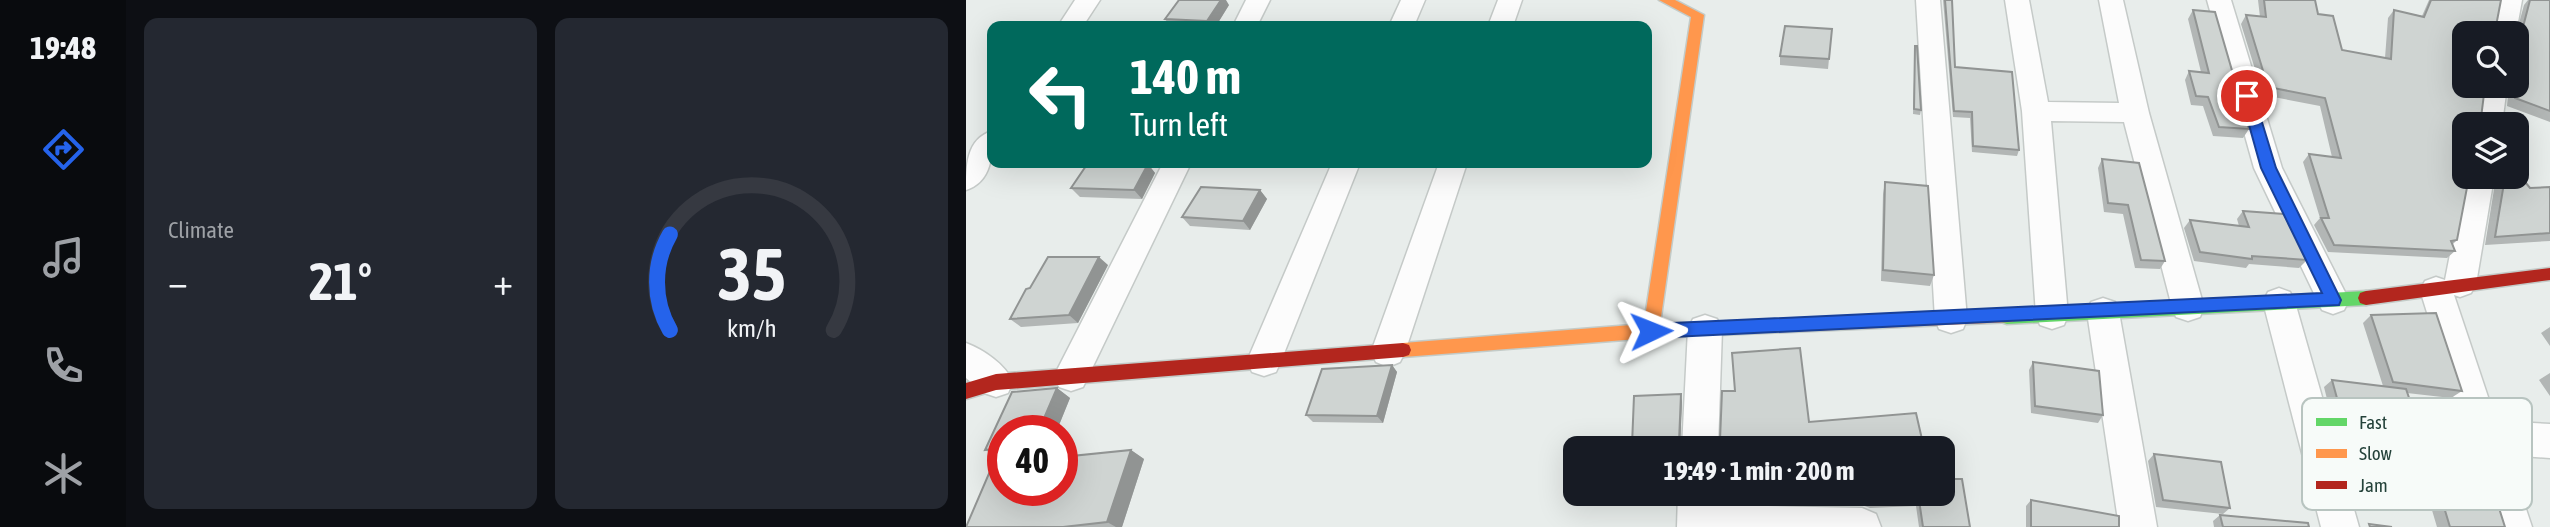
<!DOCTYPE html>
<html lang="en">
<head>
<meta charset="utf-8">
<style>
  body { margin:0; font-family:"Asap Condensed",sans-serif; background:#242831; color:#f1f3f6; height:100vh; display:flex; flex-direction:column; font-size:26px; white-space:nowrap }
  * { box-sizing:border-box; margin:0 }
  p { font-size:23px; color:#9ea1a6 }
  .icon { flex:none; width:38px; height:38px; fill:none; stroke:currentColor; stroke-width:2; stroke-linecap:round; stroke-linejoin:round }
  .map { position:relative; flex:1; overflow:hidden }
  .side { display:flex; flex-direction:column; gap:18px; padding:18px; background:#0d0f14; width:840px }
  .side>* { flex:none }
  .banner { position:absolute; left:21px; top:21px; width:665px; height:147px; border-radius:14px; box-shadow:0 7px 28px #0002; background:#00695c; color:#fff; overflow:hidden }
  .fabs { position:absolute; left:1486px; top:21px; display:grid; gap:14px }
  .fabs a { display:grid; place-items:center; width:77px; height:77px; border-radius:14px; background:#171b24; box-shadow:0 7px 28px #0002; font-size:35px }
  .speed { position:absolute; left:21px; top:415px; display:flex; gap:14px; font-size:35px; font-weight:700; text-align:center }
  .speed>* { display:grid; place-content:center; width:91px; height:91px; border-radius:50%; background:#171b24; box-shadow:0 7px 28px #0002; line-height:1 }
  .speed .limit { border:10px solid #d22; background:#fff; color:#111 }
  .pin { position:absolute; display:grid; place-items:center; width:60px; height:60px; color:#fff; margin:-30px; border:4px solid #fff; border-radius:50%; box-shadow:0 2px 7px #0007 }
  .me { position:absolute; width:77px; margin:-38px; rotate:88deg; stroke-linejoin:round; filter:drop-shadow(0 0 5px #0008) }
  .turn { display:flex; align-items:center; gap:24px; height:147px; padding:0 28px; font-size:32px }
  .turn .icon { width:91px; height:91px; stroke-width:2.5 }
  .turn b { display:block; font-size:49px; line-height:60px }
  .big { font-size:52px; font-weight:700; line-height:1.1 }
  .side .tile { flex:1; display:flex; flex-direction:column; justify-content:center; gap:10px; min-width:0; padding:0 24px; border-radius:14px; background:#242831 }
  .side .dial { align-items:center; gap:0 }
  .dial svg { height:182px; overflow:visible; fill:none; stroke:#363941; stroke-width:7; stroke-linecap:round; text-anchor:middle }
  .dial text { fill:#f1f3f6; stroke:none }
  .heat { display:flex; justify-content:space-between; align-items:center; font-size:38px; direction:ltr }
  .side .tiles { flex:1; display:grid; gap:18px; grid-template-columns:repeat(2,1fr) }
  .trip { position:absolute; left:597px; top:436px; width:392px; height:70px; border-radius:14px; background:#171b24; box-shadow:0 7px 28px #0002; font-weight:700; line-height:70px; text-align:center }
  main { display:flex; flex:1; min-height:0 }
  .tab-bar { display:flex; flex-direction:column; width:126px; justify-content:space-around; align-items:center; background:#090b0e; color:#9ea1a6 }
  .tab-bar .icon { width:49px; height:49px }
  .tab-bar .active { color:#2563eb }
  .tab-bar b { font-size:32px; color:#f1f3f6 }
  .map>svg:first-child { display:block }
</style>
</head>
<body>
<main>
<nav class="tab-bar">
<b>19:48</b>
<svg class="icon active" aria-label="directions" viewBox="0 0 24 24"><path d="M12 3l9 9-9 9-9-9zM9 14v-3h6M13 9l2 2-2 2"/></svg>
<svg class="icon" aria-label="music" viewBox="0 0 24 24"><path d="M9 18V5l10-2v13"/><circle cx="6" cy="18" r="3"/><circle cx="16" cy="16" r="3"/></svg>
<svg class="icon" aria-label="phone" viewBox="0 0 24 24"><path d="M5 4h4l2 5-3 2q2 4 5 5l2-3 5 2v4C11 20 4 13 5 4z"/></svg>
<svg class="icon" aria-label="climate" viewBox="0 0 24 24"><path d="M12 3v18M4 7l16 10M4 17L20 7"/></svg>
</nav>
<section class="side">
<div class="tiles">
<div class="tile"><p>Climate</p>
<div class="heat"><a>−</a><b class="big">21°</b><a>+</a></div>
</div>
<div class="tile dial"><svg viewBox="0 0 100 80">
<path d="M14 69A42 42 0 1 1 86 69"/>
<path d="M14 69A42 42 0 0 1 14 27" stroke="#2563eb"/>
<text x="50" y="56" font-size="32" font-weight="700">35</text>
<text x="50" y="72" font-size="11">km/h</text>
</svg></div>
</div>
</section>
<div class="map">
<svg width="1584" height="527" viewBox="0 0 1584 527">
  <rect width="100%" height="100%" fill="#e8edeb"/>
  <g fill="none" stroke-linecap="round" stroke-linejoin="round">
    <defs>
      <path id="street" d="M109 0H134L117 26H92Z
        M280 0H304L291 26H267Z
        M435 0H459L448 26H423Z
        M532 0H556L547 26H522Z
        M950 0H974L1001 319 997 329 985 333 973 329 969 319Z
        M1039 0H1063L1082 102 1153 103 1133 0H1157L1183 113 1238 307 1234 317 1222 321 1210 317 1206 307 1158 122 1085 121 1102 315 1098 325 1086 329 1074 325 1070 315 1056 111Z
        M1241 0H1265L1316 168 1383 300 1378 310 1367 314 1356 310 1288 168Z
        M1532 0H1556L1550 33H1525Z
        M1515 86H1541L1536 124H1508Z
        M26 131C27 154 26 182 0 190 0 167 0 139 26 131Z
        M197 163H225L117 387 105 391 93 387 88 376Z
        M366 163H394L315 361 310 372 298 376 286 372 281 361Z
        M473 163H501L439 352 434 362 422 367 410 362 405 352Z
        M1499 177H1528L1510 284 1505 293 1494 297 1488 295 1530 421 1584 424V458L1542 455 1566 527H1528L1454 290 1459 281 1470 277 1479 280Z
        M1313 288 1324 292 1329 302 1393 527H1355L1297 302 1302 292Z
        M1137 298 1149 302 1153 312 1191 527H1153L1121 312 1125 302Z
        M739 315 751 319 756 329 752 448H716L722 329 727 319Z
        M0 343C18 350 39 364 47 382L42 393 30 397 18 393 0 378Z
        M712 494H750V505L896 508 910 514 915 527H711Z"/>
      <path id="fast" d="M1400 291 1406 293 1408 298 1406 303 1400 305 1041 324 1035 322 1033 317 1035 312 1041 310Z"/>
      <path id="slow" d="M693 0H709L738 15 694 324 1041 310 1047 312 1049 317 1047 322 685 338 437 357 431 355 429 350 431 345 437 343 678 324 725 17Z"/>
      <path id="jam" d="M1584 268V280L1400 305 1394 303 1392 298 1394 293 1400 291Z
        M437 343 443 345 445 350 443 355 437 357 30 390 0 399V383L30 374Z"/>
    </defs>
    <use href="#street" stroke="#c5cac8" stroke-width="3"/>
    <use href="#fast" stroke="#c3cbc8" stroke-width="3"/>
    <use href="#slow" stroke="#c3cbc8" stroke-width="3"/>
    <use href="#jam" stroke="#c3cbc8" stroke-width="3"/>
    <use href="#street" fill="#fcfcfc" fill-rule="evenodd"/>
    <use href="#fast" fill="#63d668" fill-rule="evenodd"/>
    <use href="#slow" fill="#ff974d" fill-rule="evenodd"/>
    <use href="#jam" fill="#b3261e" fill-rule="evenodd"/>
  </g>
  <path fill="#b2b6b5" d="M977 0H986L989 67 1053 150 1051 156 1006 152 1004 118 987 117Z
    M1292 0H1349L1352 14 1376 50 1419 58 1422 18 1428 10 1456 16 1463 0H1535L1530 26 1552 27 1558 5 1562 0H1584V122L1541 106 1543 86H1550V33H1498V124L1491 240 1487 244 1489 251 1481 258 1362 252 1348 225 1354 218 1337 162 1343 154 1366 157 1354 106 1297 95 1275 24 1280 15 1294 17Z
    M263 5 250 26H204L199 19Z
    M1227 10 1283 129 1277 138 1247 136 1237 106 1225 105 1219 80 1223 71 1235 72 1222 19Z
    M866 29 862 69 814 65V56Z
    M949 46 955 110 954 115 947 114Z
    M1136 159 1199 261 1194 269 1169 268 1157 214 1138 212 1132 168Z
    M182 164 189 173 176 199 114 197 105 188Z
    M1530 177H1550L1564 188 1584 187V241L1519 245Z
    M919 182 968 275 964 286 915 281 917 194Z
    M294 190 301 199 284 230 224 226 216 217Z
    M1277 211 1341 260 1333 268 1283 264 1280 268 1228 261 1218 228 1224 220 1273 226 1271 219Z
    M142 265 112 323 55 327 44 319 64 288Z
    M1405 315 1496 391 1485 398 1441 393 1454 430 1443 437 1368 427 1358 387 1366 380 1417 386 1397 323Z
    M1584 327V346L1575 333Z
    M834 348 768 446 755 447 754 440Z
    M1067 362 1137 415 1132 423 1065 413 1063 370Z
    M426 365 431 372 417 423 347 422 340 415Z
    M1584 373V396L1573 380Z
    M91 388 104 398 91 430H37V490H96V457L165 450 178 459 156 527H0L31 456 19 450 46 392Z
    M716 401 714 448H667L666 445Z
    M1449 437 1539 527H1471L1460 490 1450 489 1439 444Z
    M1188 454 1264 508 1257 514 1190 507 1182 461Z
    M773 494H976L1004 527H953L950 506 904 508 896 505 774 503Z
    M1065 500 1153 527H1060V506Z
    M1254 515 1343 527H1248L1247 521Z"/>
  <path fill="#919493" d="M255 0H260L263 5 250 26H245L241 21Z
    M182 164 189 173 176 199 168 190Z
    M294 190 301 199 284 230 277 221Z
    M133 257 142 265 112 323 103 315Z
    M426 365 431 372 417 423 411 416Z
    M91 388 104 398 91 430H73Z
    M715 394 716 401 714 448 713 442Z
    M165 450 178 459 156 527H150L141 522Z"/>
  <path fill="#cfd4d2" stroke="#919493" stroke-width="2" d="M213 0H255L241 21 199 19Z
    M979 0H986L989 67 1046 72 1053 150 1007 146 1006 112 988 111Z
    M1298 0H1349L1352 14 1367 16 1376 50 1425 59 1428 10 1458 17 1465 0H1535L1530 26 1557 27 1564 0H1584V111L1549 98 1550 86V33H1498V86H1519L1515 118 1512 124H1498V177H1503L1491 240 1485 241 1489 251 1368 245 1355 218H1363L1343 154 1375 158 1359 98 1302 87 1280 15 1300 17Z
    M1227 10 1249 12 1283 129 1253 127 1242 97 1230 96 1223 71 1243 73Z
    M819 26 866 29 863 59 814 56Z
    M949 46H951L955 110 948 109Z
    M1136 159 1173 163 1199 261 1175 260 1162 205 1142 203Z
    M122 163H143L182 164 168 190 105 188Z
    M1550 171 1564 188 1584 187V233L1529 237 1539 177H1550Z
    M919 182 962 186 968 275 917 270Z
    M235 187 294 190 277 221 216 217Z
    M1277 211 1318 214 1341 260 1286 256V259L1234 252 1224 220 1283 227Z
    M82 257H133L103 315 44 319 60 289 64 288Z
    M1470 313 1496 391 1427 382 1405 315Z
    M834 348 843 422 950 413 958 448H769L768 439 754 440 756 391H769L766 353Z
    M1067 362 1133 371 1137 415 1069 406Z
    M426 365 411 416 340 415 356 369Z
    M1366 380 1440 389 1454 430 1377 420Z
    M91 388 73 430H37V490H96V457L165 450 141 522 97 527H0L34 448 19 450 46 392Z
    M715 394 713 442 666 445 668 396Z
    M1449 437 1514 448 1539 527H1484L1471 484 1461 482Z
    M1188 454 1255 462 1264 508 1197 500Z
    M976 479H996L1004 527H957L953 500 906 502 898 499 774 497V494H976Z
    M1065 500 1153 516V527H1065Z
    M1254 515 1342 523 1343 527H1257Z
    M1403 524 1426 527H1404Z"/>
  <path fill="#2563eb" stroke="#184099" stroke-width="2" d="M1281 91 1288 96 1310 168 1375 300 1373 305 685 338 679 336 676 331 679 326 685 324 1356 293 1295 168 1275 96Z"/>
  <rect x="1336" y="398" width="230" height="112" rx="10" fill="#f7fbf9" stroke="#b8c4c0" stroke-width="2"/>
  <rect x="1350" y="418" width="31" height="8" fill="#63d668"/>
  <rect x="1350" y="449" width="31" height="9" fill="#ff974d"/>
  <rect x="1350" y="481" width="31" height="8" fill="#b3261e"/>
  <g font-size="19" fill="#24423a">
    <text x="1393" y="429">Fast</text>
    <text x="1393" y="460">Slow</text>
    <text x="1393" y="492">Jam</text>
  </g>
</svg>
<div class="fabs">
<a><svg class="icon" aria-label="search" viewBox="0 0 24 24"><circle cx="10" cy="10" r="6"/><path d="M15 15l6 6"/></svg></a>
<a><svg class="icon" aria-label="layers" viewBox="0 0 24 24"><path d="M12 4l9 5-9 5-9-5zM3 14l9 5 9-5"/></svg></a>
</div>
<div class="speed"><div class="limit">40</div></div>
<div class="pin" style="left:1281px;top:96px;background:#d93025"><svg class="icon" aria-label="arrive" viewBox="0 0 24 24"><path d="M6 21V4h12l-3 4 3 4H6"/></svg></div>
<svg class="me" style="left:685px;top:331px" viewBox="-20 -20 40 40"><path d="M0-17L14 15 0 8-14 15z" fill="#2563eb" stroke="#fff" stroke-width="4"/></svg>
<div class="trip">19:49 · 1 min · 200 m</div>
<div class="banner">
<div class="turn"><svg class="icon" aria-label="left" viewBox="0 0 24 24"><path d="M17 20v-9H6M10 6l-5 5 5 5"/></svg><div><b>140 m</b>Turn left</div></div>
</div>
</div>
</main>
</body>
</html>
